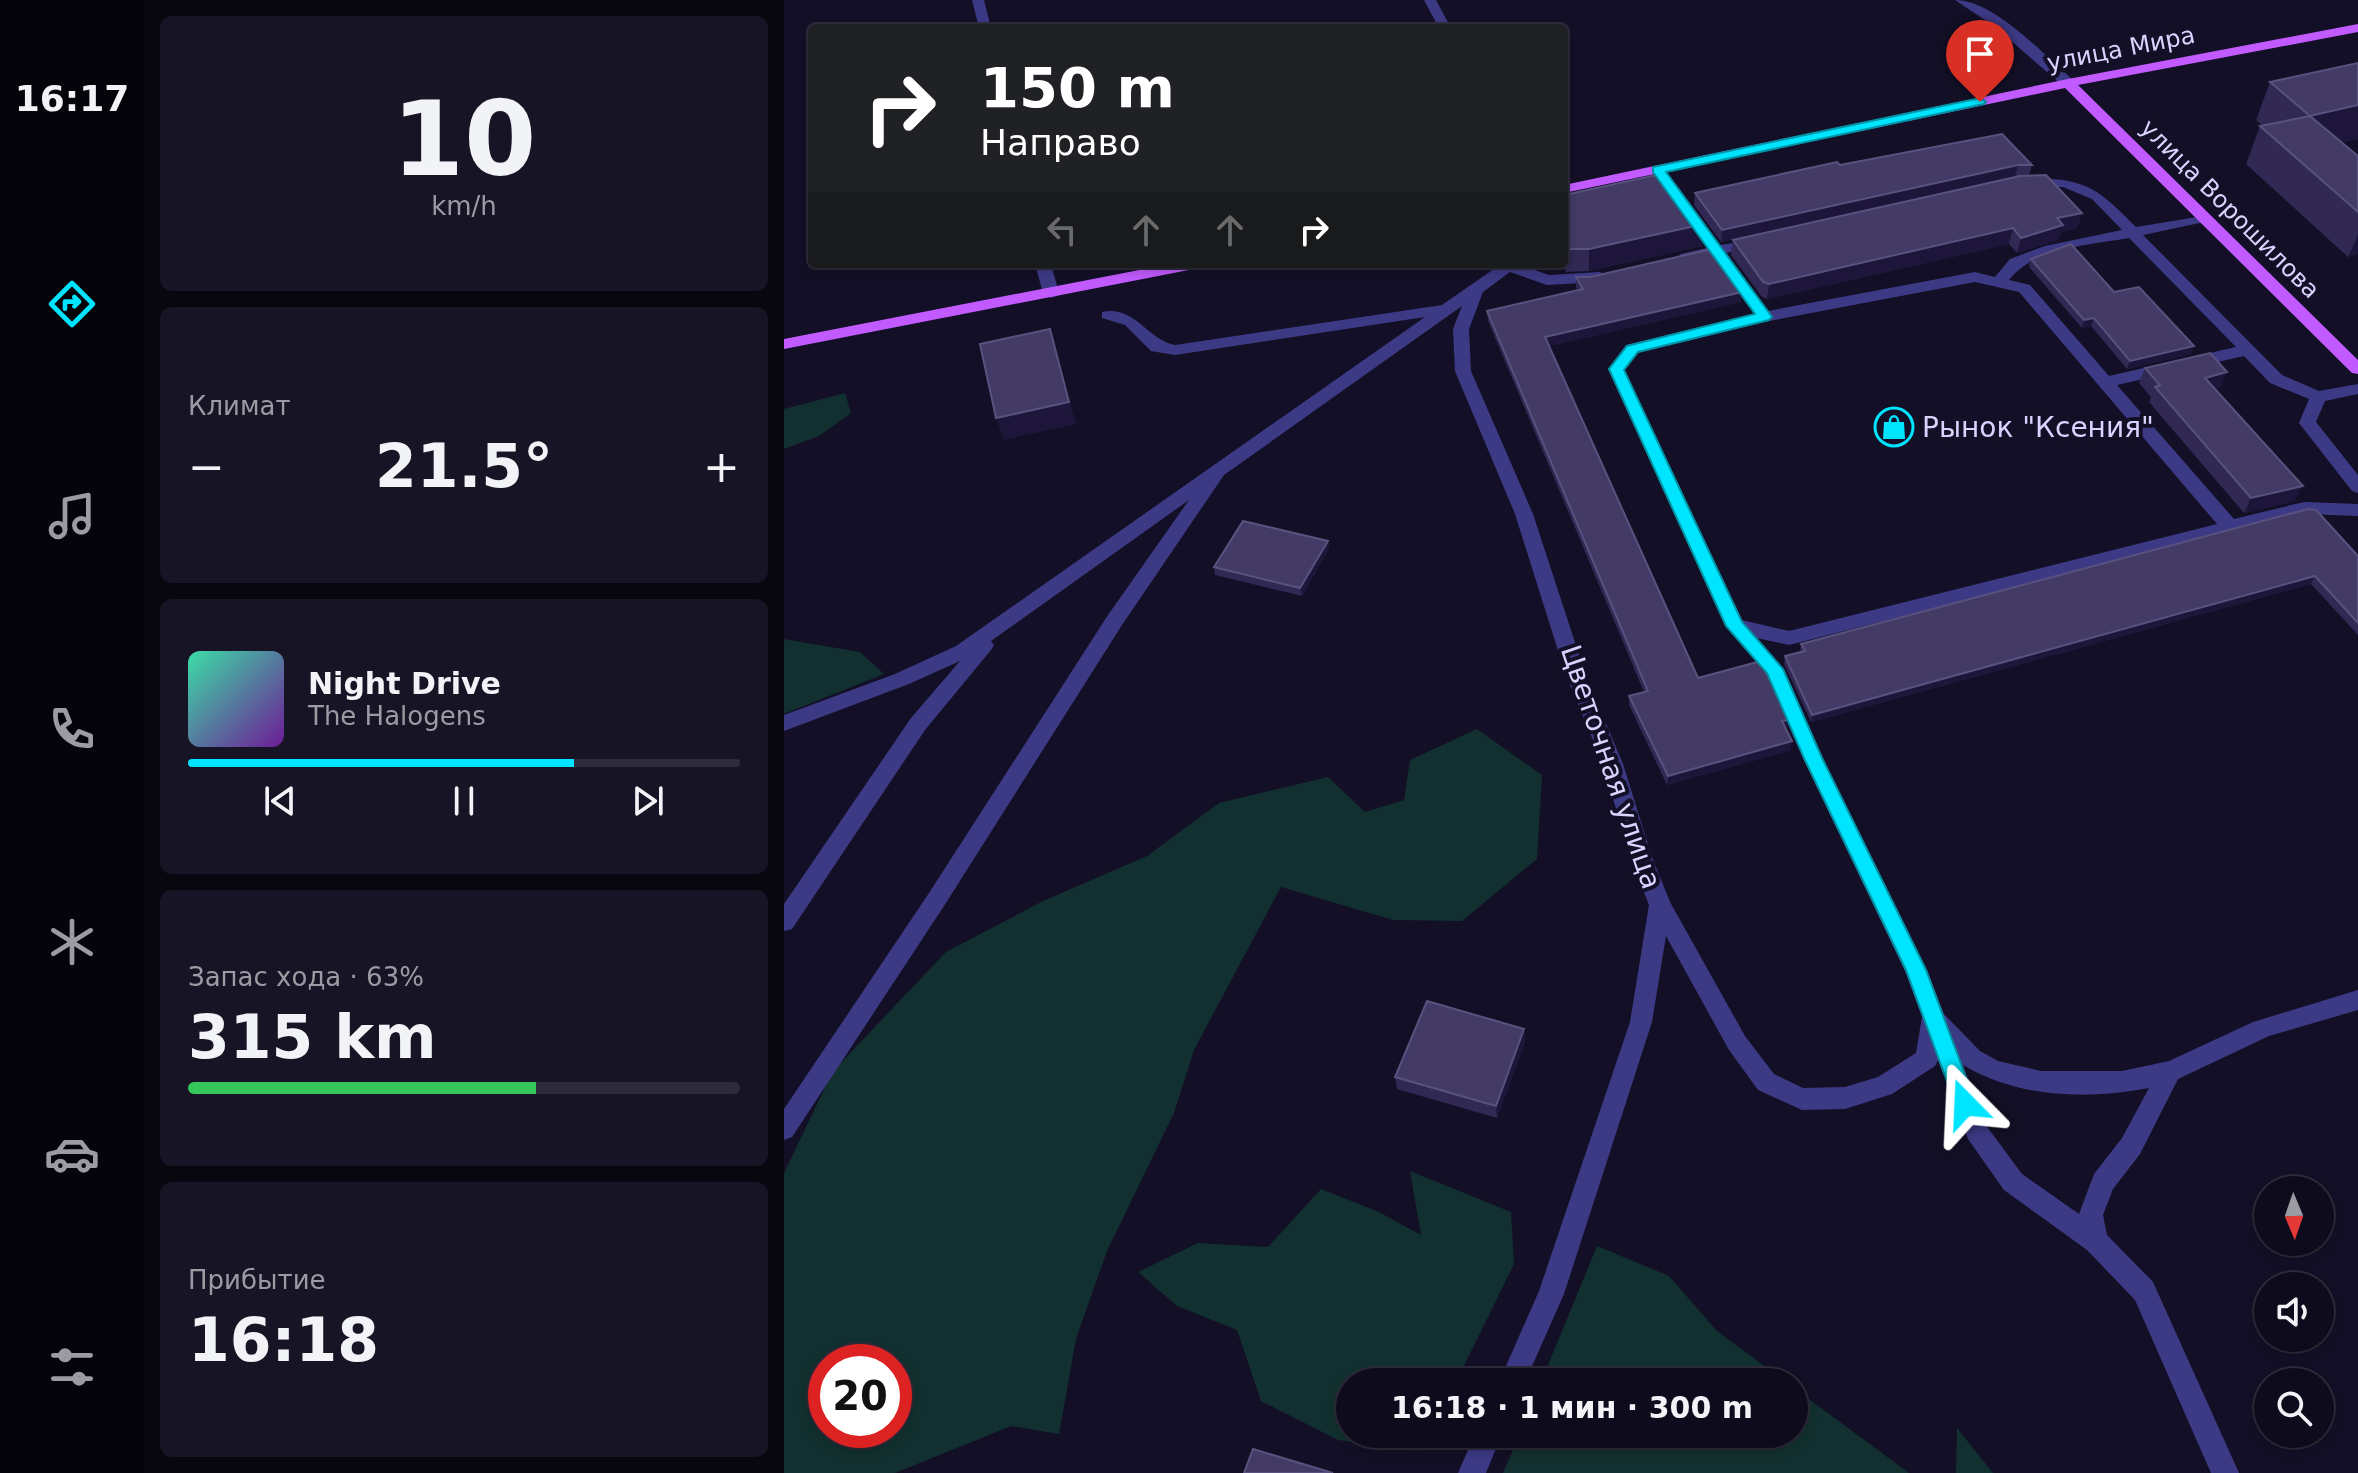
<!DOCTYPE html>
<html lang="ru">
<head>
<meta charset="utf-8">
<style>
  body { margin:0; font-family:"DejaVu Sans",sans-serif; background:#171425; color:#f1f3f6; height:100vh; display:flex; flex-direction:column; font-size:30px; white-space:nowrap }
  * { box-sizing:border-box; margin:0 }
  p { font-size:26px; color:#9b9ba3 }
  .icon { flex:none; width:44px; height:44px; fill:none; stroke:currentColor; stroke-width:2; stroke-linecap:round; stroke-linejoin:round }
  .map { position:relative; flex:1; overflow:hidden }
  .drawer { display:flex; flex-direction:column; gap:16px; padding:16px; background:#08060f; width:640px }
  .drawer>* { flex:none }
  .banner { position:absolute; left:24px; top:24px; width:760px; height:244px; border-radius:8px; box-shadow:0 4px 12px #0003,0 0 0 2px #2e2b3b; background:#202124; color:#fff; overflow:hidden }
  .needle { width:52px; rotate:178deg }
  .tools { position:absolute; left:1470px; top:1176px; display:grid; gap:16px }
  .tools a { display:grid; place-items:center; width:80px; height:80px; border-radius:50%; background:#0e0b1c; box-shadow:0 4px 12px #0003,0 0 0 2px #2e2b3b; font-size:40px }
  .speed { position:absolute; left:24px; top:1344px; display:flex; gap:16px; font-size:40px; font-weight:700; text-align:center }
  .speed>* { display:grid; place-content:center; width:104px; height:104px; border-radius:50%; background:#0e0b1c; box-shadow:0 4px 12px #0003,0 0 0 2px #2e2b3b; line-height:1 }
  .speed .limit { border:12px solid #d22; background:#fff; color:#111 }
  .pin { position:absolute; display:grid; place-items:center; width:68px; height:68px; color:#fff; margin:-82px -34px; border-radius:50% 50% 50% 0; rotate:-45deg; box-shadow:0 0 8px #0007 }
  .pin .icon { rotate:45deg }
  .me { position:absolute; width:88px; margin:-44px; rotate:339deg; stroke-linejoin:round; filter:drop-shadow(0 0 6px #0008) }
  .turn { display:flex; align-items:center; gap:28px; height:168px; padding:0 40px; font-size:36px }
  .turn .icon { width:104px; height:104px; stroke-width:2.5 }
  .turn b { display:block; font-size:56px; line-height:68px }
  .lanes { display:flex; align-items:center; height:76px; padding:0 40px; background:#0003; justify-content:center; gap:40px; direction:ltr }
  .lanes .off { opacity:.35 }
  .big { font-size:60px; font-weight:800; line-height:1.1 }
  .drawer .widget { flex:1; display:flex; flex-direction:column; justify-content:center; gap:12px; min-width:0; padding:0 28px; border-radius:12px; background:#171425 }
  .drawer .dial { align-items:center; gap:0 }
  .dial b { font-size:104px; line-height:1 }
  .song { display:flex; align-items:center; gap:24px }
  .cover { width:96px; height:96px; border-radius:12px; background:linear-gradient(135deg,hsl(160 70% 55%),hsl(280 70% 35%)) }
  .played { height:8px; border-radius:4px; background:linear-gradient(90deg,#00e5ff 70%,#2e2b3b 70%) }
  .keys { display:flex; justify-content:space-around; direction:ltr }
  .heat { display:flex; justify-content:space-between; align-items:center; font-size:44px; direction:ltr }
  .charge { height:12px; border-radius:6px; background:linear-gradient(90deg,#34c759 63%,#2e2b3b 0) }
  .trip { position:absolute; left:552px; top:1368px; width:472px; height:80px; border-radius:40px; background:#0e0b1c; box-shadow:0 4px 12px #0003,0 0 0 2px #2e2b3b; font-weight:800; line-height:80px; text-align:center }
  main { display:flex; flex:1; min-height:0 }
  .tabs { display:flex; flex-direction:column; width:144px; justify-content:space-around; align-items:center; background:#06040b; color:#9b9ba3 }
  .tabs .icon { width:56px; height:56px }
  .tabs .active { color:#00e5ff }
  .tabs b { font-size:36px; color:#f1f3f6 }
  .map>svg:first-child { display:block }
</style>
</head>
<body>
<main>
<nav class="tabs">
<b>16:17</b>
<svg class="icon active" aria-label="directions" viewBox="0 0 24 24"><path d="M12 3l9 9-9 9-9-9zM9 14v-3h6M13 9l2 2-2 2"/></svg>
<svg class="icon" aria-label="music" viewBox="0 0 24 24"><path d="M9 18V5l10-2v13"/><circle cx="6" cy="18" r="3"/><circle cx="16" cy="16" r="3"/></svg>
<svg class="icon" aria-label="phone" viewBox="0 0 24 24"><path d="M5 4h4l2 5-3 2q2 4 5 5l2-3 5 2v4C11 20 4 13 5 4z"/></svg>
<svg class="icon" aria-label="climate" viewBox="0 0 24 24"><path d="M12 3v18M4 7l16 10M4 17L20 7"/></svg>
<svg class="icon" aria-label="car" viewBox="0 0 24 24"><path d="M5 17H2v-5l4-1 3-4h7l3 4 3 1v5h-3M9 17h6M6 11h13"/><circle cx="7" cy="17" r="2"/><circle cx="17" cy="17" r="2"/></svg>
<svg class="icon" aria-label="filters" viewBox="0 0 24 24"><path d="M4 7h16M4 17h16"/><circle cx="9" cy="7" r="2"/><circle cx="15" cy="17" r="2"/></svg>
</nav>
<section class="drawer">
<div class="widget dial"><b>10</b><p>km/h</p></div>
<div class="widget"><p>Климат</p>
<div class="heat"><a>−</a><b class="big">21.5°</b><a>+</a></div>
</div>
<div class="widget">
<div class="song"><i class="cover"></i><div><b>Night Drive</b><p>The Halogens</p></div></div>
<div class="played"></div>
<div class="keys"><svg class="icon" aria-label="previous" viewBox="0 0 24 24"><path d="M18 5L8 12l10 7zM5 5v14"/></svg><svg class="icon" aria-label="pause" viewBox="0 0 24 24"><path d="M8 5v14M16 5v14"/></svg><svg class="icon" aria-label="next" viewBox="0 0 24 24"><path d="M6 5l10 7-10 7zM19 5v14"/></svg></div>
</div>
<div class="widget"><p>Запас хода · 63%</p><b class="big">315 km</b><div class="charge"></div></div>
<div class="widget"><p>Прибытие</p><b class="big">16:18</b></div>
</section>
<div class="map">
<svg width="1574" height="1473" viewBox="0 0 1574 1473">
  <rect width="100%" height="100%" fill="#130f26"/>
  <path fill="#12302f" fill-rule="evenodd" d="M61 393 67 413 35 436 0 449V409Z
    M0 639 76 652 100 674 0 714Z
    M693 729 758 775 753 859 678 921 609 920 497 887 410 1050 390 1113 323 1251 292 1339 275 1434 227 1426 111 1473H0V1173L49 1071 162 952 259 901 363 856 435 803 544 777 581 812 620 800 626 760ZM42 1362H110V1430H42Z
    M626 1171 727 1212 730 1264 672 1382H566V1434H646L638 1451 554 1440 477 1401 453 1330 393 1306 354 1272 414 1243 484 1247 537 1189 595 1212 637 1235Z
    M813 1246 885 1276 933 1331 1002 1382H757Z
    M1010 1388 1125 1473H719L736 1434H1010Z
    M1173 1428 1209 1473H1172Z"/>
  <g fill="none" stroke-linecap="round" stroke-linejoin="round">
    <path fill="#3d3a85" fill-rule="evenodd" d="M188 0H200L207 28H195Z
      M640 0H652L667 28H655Z
      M1171 0C1210 0 1259 54 1289 80V86H1279L1210 26Z
      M874 166 879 167 936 245 978 239V245L942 253 984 311 1191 272 1211 277 1226 259 1261 246 1338 230 1308 199 1279 187H1237L1235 184C1242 179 1250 179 1259 179 1305 178 1322 197 1352 227L1425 215V221L1359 235 1498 375 1535 391 1574 384V394L1541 401 1532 422 1574 475V493L1568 491 1515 423 1525 399 1486 383 1460 356 1333 385 1450 519 1520 502 1574 504V516L1520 514 1005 645 973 638 1000 669 1039 758 1143 970 1160 1014 1196 1051 1214 1061 1257 1071H1338L1385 1061 1469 1022 1574 990V1010L1485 1036 1394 1079 1356 1154 1329 1189 1319 1215 1323 1235 1369 1282 1455 1473H1427L1351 1300 1303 1250 1220 1190 1184 1139 1154 1060 1151 1066 1108 1094 1061 1109 1018 1110 974 1090 945 1050 882 936 868 1022 780 1294 741 1382H715L755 1291 846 1022 865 905 846 857 819 764 782 676 731 514 671 371 669 329 678 306 440 475 338 625 160 906 8 1137 0 1140V1109L145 893 324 615 405 500 207 641 210 645 207 650 141 730 8 929 0 931V904L127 718 176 661 125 684 0 731V715L111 674 172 646 641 317 391 355 367 351 341 325 318 318V312C351 305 363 340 391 345L658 305 714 266 712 264H734L765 275 816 272 824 277 816 282 763 285 726 272 699 292 685 329 687 371 749 514 802 676 839 764 868 857 886 902 961 1036 990 1074 1019 1088 1061 1087 1094 1077 1132 1053 1138 1017 1121 971 1019 758 982 673 942 626 824 369 842 345 970 314 928 256 902 262 894 257 897 254 923 248 867 170ZM1345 238 1452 347 1325 376 1246 285 1225 280C1251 247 1306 245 1345 238ZM1191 282 1235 292 1433 524 1005 631 958 620 840 369 854 353 980 322ZM1179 1065C1235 1098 1302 1100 1365 1088L1338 1138 1310 1174 1295 1214 1238 1174 1201 1124Z
      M251 264H267L275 293 273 296 267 298 259 293Z
      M691 1434H718L702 1473H674Z"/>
    <path fill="#c25bff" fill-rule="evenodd" d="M1574 24V32L1294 85 1574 360V374L1568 373 1281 88 780 193V185L1284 79Z
      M386 264H418L410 269 0 349V339Z"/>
  </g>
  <path fill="#312854" d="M1574 63V139L1558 142 1574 156V254L1564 257 1462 164 1476 126H1479L1472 120 1486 82Z
    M1056 165H1248L1245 176 1298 213 1293 228 1277 232 1274 240 1233 253 1225 244 983 299 978 297 947 255 949 240 1146 196 937 242 910 205 911 193Z
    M780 195 918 246 805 271 782 272 778 264H780Z
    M1247 259 1330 292 1407 354 1343 369 1307 326 1298 328 1245 267Z
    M792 277 957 302 765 346 914 678 1003 729H1002L1007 750 883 785 845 705V696L860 692 704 321 703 311 794 291 792 287Z
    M1361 368 1437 387 1431 389 1511 501 1460 513 1365 402 1367 397 1355 383Z
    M544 541 545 548 518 596 431 575 430 567Z
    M1574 556V635L1527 584 1027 722 1000 664 1001 656 1016 652 1017 644Z
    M740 1029 741 1042 713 1118 613 1089 611 1077Z"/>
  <path fill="#1d163a" d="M1574 105V139L1511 153 1526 116Z
    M1234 165 1231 177 937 242 938 230Z
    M1298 213 1293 228 1277 232 1274 240 1233 253 1237 238 1273 218Z
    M920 224 918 246 805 271V249Z
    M1229 228 1225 244 983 299 985 284Z
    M1574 235V254L1564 257Z
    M958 292 957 302 761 347V337Z
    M1310 318 1307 326 1298 328 1300 320Z
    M266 329 292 424 220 440 212 418Z
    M1410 346 1407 354 1343 369 1346 361Z
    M1443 372 1437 387 1415 393 1421 378Z
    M1519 486 1511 501 1460 513 1467 498Z
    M544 541 545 548 518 596 516 588Z
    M1531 576 1527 584 1027 722 1028 715Z
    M1005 720 1003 729 996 731 998 721Z
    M1008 741 1007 750 883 785 884 776Z
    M740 1029 741 1042 713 1118 712 1106Z"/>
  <path fill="#433a66" stroke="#5a527e" stroke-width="2" d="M1574 63V105L1526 116 1486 82Z
    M1526 116 1574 156V212L1476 126Z
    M1218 134 1248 165H1234L938 230 911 193 1053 162 1056 165Z
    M872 175 881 189 892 186 920 224 805 249H782L780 245V195Z
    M1262 175 1298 213 1273 218 1279 225 1237 238 1229 228 985 284 979 282 949 240 1236 176Z
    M1287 244 1330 292 1355 287 1410 346 1346 361 1310 318 1300 320 1247 259Z
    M928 249 958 292 761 337 914 678 977 661 1005 720 998 721 1008 741 884 776 845 696 864 691 703 311 799 289 792 277H806Z
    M266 329 285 402 212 418 196 344Z
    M1426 353 1443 372 1421 378 1519 486 1467 498 1371 387 1376 385 1361 368Z
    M1524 509 1532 510 1574 556V623L1531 576 1028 715 1001 656 1021 651 1017 644Z
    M459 521 544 541 516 588 430 567Z
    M643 1001 740 1029 712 1106 611 1077Z
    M469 1449 549 1473H460Z"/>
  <path fill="#00e5ff" stroke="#0095a6" stroke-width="2" d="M1196 98 1202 102 1200 104 882 172 988 317 985 320 854 352 840 370 958 622 999 669 1038 758 1142 970 1192 1104 1189 1111 1181 1114 1174 1111 1122 970 1020 758 983 673 942 626 825 369 843 346 971 314 869 172V167Z"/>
  <defs>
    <symbol id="shop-ring" viewBox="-11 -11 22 22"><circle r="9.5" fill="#130f26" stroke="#00e5ff" stroke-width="1.5"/><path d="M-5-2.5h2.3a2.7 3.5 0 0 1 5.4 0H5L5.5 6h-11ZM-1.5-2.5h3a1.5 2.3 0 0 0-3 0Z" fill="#00e5ff"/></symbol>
  </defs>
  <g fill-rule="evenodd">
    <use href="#shop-ring" x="1088" y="405" width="44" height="44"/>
  </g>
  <g text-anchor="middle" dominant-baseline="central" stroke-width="8" stroke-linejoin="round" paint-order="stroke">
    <g font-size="24" fill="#d9d4ff" stroke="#130f26">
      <text transform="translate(1337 49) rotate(-11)">улица Мира</text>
      <text transform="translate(1446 209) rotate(45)">улица Ворошилова</text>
    </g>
    <g font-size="28" fill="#d9d4ff" stroke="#130f26" text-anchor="start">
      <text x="1138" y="427">Рынок "Ксения"</text>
    </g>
    <g font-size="28" fill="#d9d4ff" stroke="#130f26">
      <text transform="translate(827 767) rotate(71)">Цветочная улица</text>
    </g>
  </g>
</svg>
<div class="tools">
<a><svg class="needle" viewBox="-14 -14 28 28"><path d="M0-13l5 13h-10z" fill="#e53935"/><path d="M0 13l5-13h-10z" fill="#9b9ba3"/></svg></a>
<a><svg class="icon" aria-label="sound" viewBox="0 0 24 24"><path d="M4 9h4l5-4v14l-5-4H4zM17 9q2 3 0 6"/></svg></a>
<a><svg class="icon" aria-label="search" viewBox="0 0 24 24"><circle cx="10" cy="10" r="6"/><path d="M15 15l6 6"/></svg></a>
</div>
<div class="speed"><div class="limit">20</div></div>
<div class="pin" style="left:1196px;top:102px;background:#d93025"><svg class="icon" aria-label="arrive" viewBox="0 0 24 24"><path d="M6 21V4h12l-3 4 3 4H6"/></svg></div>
<svg class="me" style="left:1181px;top:1104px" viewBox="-20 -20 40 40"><path d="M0-17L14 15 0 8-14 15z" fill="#00e5ff" stroke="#fff" stroke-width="4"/></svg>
<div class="trip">16:18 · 1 мин · 300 m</div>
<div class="banner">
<div class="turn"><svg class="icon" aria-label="right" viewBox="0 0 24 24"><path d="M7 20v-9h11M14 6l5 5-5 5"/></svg><div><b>150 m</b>Направо</div></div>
<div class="lanes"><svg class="icon off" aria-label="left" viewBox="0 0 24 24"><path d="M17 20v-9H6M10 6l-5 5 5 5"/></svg><svg class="icon off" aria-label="ahead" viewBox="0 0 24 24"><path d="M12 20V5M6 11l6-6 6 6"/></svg><svg class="icon off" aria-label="ahead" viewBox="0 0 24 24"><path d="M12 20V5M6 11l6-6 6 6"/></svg><svg class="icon" aria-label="right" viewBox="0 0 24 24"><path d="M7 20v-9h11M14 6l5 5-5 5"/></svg></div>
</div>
</div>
</main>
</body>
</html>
